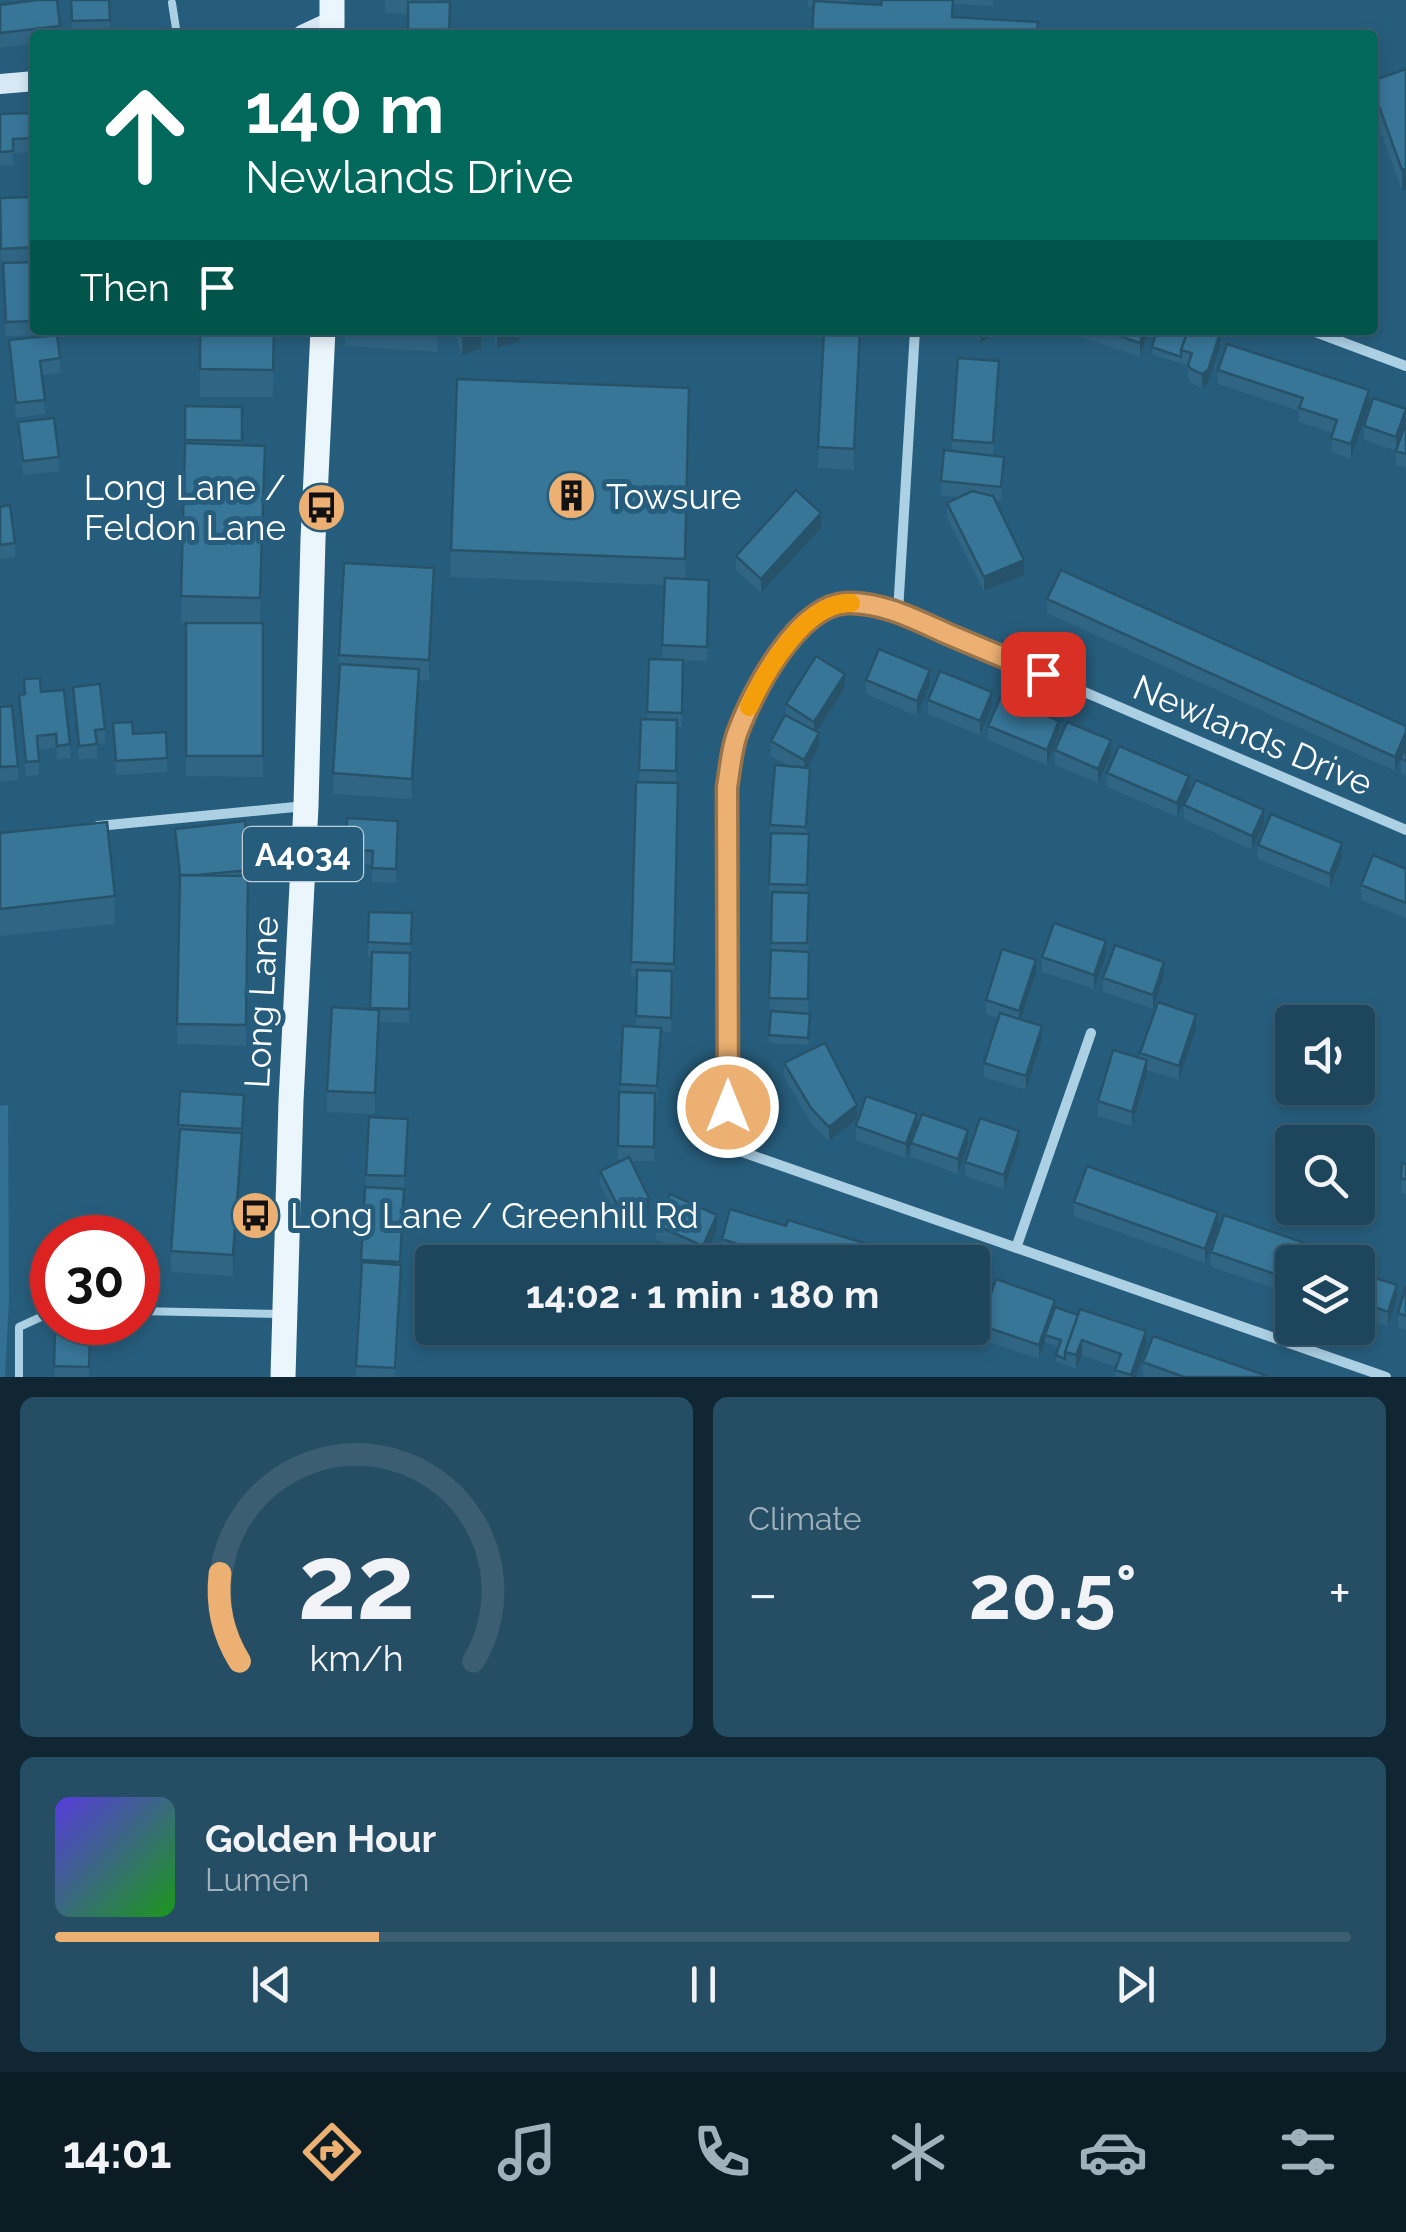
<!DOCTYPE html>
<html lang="en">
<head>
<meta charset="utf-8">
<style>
  body { margin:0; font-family:Raleway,sans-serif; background:#254d63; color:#f1f3f6; height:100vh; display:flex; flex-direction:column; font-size:38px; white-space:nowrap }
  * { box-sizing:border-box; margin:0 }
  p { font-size:32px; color:#a0b1bc }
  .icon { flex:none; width:55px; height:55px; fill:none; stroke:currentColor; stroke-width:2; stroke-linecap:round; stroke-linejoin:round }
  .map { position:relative; height:1377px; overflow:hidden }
  .sheet { display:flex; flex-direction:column; gap:20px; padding:20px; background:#102633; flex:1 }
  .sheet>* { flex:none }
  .guide { position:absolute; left:30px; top:30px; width:1348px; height:305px; border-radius:10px; box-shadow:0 5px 15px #0003,0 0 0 2px #3b5e72; background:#00695c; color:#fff; overflow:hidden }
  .tools { position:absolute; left:1275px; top:1005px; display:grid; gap:20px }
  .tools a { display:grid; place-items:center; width:100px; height:100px; border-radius:10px; background:#1d465d; box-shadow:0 5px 15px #0003,0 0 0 2px #3b5e72; font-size:50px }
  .speed { position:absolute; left:30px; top:1215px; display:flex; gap:20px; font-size:50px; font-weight:700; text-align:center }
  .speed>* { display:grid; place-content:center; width:130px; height:130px; border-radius:50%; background:#1d465d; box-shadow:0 5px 15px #0003,0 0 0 2px #3b5e72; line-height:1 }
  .speed .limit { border:15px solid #d22; background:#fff; color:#111 }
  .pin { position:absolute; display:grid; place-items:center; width:85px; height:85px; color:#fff; margin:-42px; border-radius:20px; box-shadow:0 5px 15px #0006 }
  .me { position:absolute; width:110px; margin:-55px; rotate:0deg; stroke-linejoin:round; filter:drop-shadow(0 0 8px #0008) }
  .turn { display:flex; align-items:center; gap:35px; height:210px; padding:0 50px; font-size:45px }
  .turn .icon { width:130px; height:130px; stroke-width:2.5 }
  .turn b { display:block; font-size:70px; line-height:85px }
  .then { display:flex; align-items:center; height:95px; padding:0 50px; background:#0003; gap:20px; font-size:38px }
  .big { font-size:75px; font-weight:700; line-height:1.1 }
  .sheet .tile { flex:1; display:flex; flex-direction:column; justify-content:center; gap:15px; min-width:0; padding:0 35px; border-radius:15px; background:#254d63 }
  .sheet .dial { align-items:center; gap:0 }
  .dial svg { height:260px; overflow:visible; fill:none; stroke:#3b5e72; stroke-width:7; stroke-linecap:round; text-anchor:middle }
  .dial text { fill:#f1f3f6; stroke:none }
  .song { display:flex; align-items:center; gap:30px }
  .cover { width:120px; height:120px; border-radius:15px; background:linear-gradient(135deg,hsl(250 70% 55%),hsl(120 70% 35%)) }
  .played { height:10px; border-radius:5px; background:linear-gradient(90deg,#ecb172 25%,#3b5e72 25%) }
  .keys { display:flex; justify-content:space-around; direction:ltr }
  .heat { display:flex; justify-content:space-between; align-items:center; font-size:55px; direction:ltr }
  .sheet .tiles { flex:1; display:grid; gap:20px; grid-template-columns:1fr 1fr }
  .tile:last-child { grid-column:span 2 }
  .trip { position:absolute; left:415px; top:1245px; width:575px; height:100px; border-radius:10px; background:#1d465d; box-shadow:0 5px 15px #0003,0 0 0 2px #3b5e72; font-weight:700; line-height:100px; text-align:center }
  .menu { display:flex; height:160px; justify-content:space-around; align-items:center; background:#0c1c25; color:#a0b1bc }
  .menu .icon { width:70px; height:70px }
  .menu .on { color:#ecb172 }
  .menu b { font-size:45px; color:#f1f3f6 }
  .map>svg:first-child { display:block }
</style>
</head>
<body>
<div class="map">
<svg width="1406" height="1377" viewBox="0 0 1406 1377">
  <rect width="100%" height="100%" fill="#275d7c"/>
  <path fill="#327193" d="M8 1105 9 1298 5 1377H0V1106Z"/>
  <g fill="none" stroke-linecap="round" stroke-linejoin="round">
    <path stroke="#acd0e4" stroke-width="8" d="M172 3 177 35
      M138 1311 280 1314
      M19 1377V1327L52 1312"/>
    <path stroke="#acd0e4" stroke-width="10" d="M915 330 898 612 1406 830
      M1310 330 1406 366
      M898 612C881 608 861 600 843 603 794 610 754 692 738 733 732 750 730 770 727 787L728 1147 1386 1377
      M98 826 305 806
      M1016 1248 1091 1033"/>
    <path stroke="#d5e8f4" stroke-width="20" d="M302 35 332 21
      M0 84 35 81"/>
    <path stroke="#ebf5fc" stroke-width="25" d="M332 35V0
      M283 1377 291 1101 306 806 313 539 323 330"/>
  </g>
  <path fill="#306583" d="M71 0H109L110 34 72 35Z
    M385 0H437L408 14 385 13Z
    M808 0H850V3L881 5 882 0H993V6L954 4 953 17 1038 35 808 7Z
    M0 5 60 26V35H35V43L0 48Z
    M1406 69 1402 191 1372 108V81Z
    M31 113 32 152 13 153V165L0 166V114Z
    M0 198 35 225V330H39V335L6 336 3 263H1L0 239Z
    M200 330H274L273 397H200Z
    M345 330H445L437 332V352L345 346Z
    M454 330H481V349L462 355Z
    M492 330H519V341L497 348Z
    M824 330H861L854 470 818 468Z
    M972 330H999L980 343Z
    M1059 330H1149L1140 357Z
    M9 340 60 358V373L42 375 45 414 16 418 9 354Z
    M1152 347H1220L1208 384 1202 388 1191 383 1188 379V366L1152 354Z
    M1218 370 1369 405 1351 459 1331 452 1333 433 1299 422V411L1218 384Z
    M999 375 993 456 1004 471 1001 501H995L1024 575 984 591 947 518V503L959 497 941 495V481L952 451V440Z
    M185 406 242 407V445L265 473 260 623H263V777L186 776V623H196H181Z
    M1406 409 1396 451 1364 440V426Z
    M689 416 685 579 709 580 707 661 662 660 665 585 451 577V550Z
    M18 422 59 457V471L23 475 18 436Z
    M1406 422V468L1396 465V451Z
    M0 507 15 543V557L0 559Z
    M821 528 761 593 736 570V556Z
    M434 589 429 681 419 680 412 799 333 794 339 655Z
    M1047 599 1406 726V776L1401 774V759L1403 753 1395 771 1047 613Z
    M649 659 683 660 682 727H677L674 978H672L671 1032 661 1031 657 1100H655L654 1161H631L649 1212 621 1226 600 1185V1171L623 1160H618V1146L623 1026H636L637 977H631L636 782H639L641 719H647Z
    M24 679 41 692 70 744V758L57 760 56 748 38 750 39 775 26 776 19 709V695L24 694Z
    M866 680 930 684 917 716 866 694Z
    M73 687 105 729V743L97 744V758L79 760Z
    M845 688 817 732 819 747 808 767 810 782 806 834 809 966 808 1014H810L808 1045 769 1043 772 898H769L770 825 790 766 771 756V741L786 715V704Z
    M928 700 992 706 980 735 928 714Z
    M0 707 18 766V780L0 782Z
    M113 723 133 734 167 758V772L116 775Z
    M988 726 1059 735 1047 765 988 740Z
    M1055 750 1111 755 1098 783 1055 765Z
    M1107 773 1189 790 1177 817 1107 787Z
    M1184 805 1264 824 1252 850 1184 819Z
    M175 829 250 870V884H248L246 1046 177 1044 180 883Z
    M0 833 115 896V924L0 936Z
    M398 835 396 883 372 882V865L346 863V849Z
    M1258 845 1342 857 1330 888 1258 859Z
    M1406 869V918L1361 900V885Z
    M369 912 412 913 409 1023 379 1022 375 1114 327 1112V1091L370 1009 372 957 368 956Z
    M1106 955 1094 989 1042 972V957Z
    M1036 974 1021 1019 1042 1040 1026 1090 984 1077V1063L998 1018 986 1014V1000Z
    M1164 976 1153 1009 1103 992V978Z
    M1196 1029 1179 1080 1147 1070 1132 1126 1098 1116V1101L1140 1058V1053Z
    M784 1063 857 1119 829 1141 811 1123 784 1077Z
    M244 1095 242 1154 233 1276 171 1272V1251L179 1139 178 1125Z
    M408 1119 400 1265 401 1286 396 1377H356L366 1175Z
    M856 1126 917 1128 968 1144 958 1174 911 1157V1143L906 1158 856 1140Z
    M1019 1145 1004 1189 965 1176V1162Z
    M1402 1163 1406 1164V1194L1401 1193Z
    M1074 1202 1218 1227 1205 1263 1074 1216Z
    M1224 1215 1359 1262V1272L1397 1285V1299L1388 1326 1358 1316V1262H1292V1294L1211 1267V1252Z
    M656 1225 717 1230 703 1260 656 1239Z
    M722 1239 904 1262H742V1260L722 1253Z
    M972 1278 1055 1307 1146 1346 1136 1377H1115L1116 1367 1082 1355 1076 1369 1056 1362V1355L1059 1347 1045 1342 1039 1359 980 1339V1323L972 1320Z
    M1406 1286V1330L1398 1327V1313Z
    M55 1330 90 1331 89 1377H54Z
    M1143 1362 1267 1377H1143Z"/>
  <path fill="#27536a" d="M1406 169V190L1402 191V170Z
    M476 330H481V349L462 355V334Z
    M497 330H519V341L497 348Z
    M860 330H861L854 470V449Z
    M980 330H999L980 343Z
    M1144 330H1149L1140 357V343Z
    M1220 333V347L1208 384 1202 388V374Z
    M1369 390V405L1351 459V444Z
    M1406 409V423L1396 451V437Z
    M821 513V528L761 593V579Z
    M1024 560V575L984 591V577Z
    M434 568V589L429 681V660Z
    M419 669V690L412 799V779Z
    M930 670V684L917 716V701Z
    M845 674V688L814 736V722Z
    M992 692V706L980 735V721Z
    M1059 721V735L1047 765V750Z
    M1406 732V746L1395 771V757Z
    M819 733V747L804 774V760Z
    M1111 740V755L1098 783V769Z
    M1189 776V790L1177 817V803Z
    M1264 810V824L1252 850V836Z
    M1342 843V857L1330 888V874Z
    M1106 941V955L1094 989V975Z
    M1036 960V974L1019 1025V1011Z
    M1164 962V976L1153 1009V995Z
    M379 1010V1031L375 1114V1093Z
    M1196 1015V1029L1179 1080V1066Z
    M1042 1026V1040L1026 1090V1076Z
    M1147 1060V1074L1132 1126V1112Z
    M244 1095 242 1154 233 1276V1255Z
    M857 1105V1119L829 1141V1127Z
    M917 1114V1128L906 1158V1144Z
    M968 1130V1144L958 1174V1159Z
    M1019 1131V1145L1004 1189V1175Z
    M649 1198V1212L621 1226V1212Z
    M1218 1213V1227L1205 1263V1249Z
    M717 1215V1230L703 1260V1246Z
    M401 1265V1286L395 1377V1368Z
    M1397 1285V1299L1388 1326V1312Z
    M1055 1300V1314L1045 1335V1342L1039 1359V1345Z
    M1146 1331V1346L1136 1377H1131Z
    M1082 1340V1355L1076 1369V1355Z"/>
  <path fill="#387698" stroke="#27536a" stroke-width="2.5" d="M37 0H57L60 26 0 33V5Z
    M71 0H109L110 20 72 21Z
    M882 0H953L952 17 1038 22 1037 35H812L814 1 881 5Z
    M408 2H450L449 35H408Z
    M1406 69V169L1402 170 1372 87V81Z
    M31 113 32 138 13 139V151L0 152V114Z
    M33 197 35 247 1 249 0 198Z
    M35 262V321L6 322 3 263Z
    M200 330H274L273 370 200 369Z
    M461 330H476L462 334Z
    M824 330H860L854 449 818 447Z
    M1101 330H1144L1140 343Z
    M1157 330H1188L1181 350V357L1152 347Z
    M1188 330H1213L1220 333 1208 370 1202 374 1191 369 1188 365 1192 353 1181 350Z
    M57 335 60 358 40 361 45 400 16 403 9 340Z
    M1227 344 1369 390 1351 444 1331 438 1337 420 1299 408 1303 398 1218 370Z
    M958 358 999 361 993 443 952 440Z
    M457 379 689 388 685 559 451 550Z
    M1373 398 1406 409 1396 437 1364 426Z
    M185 406 242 407V441L185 440Z
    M54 418 59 457 23 461 18 422Z
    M1406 422V454L1396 451Z
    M185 443 265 446 260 598 181 596Z
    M944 450 1004 457 1001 487 941 481Z
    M796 490 821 513 761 579 736 556Z
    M972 491 993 496 1024 560 984 577 947 503Z
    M10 505 15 543 0 545V507Z
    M344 563 434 568 429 660 339 655Z
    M1061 570 1406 726V732L1395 757 1047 599Z
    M665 578 709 580 707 647 662 645Z
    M186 623H263V756H186Z
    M879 649 930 670 917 701 866 680Z
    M816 656 845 674 814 722 786 704Z
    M649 659 683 660 682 713 647 712Z
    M340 664 419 669 412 779 333 773Z
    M940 671 992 692 980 721 928 700Z
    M40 678 41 692 64 690 70 744 57 746 56 734 37 736 39 761 26 762 19 695 25 694 24 679Z
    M100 684 105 729 95 730 97 744 79 746 73 687Z
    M1001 696 1059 721 1047 750 988 726Z
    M12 706 18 766 0 767V707Z
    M785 715 819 733 804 760 771 741Z
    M641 719 677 720 676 771 639 770Z
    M132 722 133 734 166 732 167 758 116 761 113 723Z
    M1067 722 1111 740 1098 769 1055 750Z
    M1406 745V761L1401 759Z
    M1119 746 1189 776 1177 803 1107 773Z
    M775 765 810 768 806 827 770 825Z
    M1196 780 1264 810 1252 836 1184 805Z
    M636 782 678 783 674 964 631 962Z
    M1271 814 1342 843 1330 874 1258 845Z
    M347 818 398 821 396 869 372 868 373 851 346 849Z
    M245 821 250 870 198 875H180L175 829Z
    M107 822 115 896 0 909V833Z
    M771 833 809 834 807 885 769 884Z
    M1373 855 1406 869V903L1361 885Z
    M180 875 248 876 246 1025 177 1024Z
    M772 892 809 893 807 943H771Z
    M369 912 412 913 411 944 368 942Z
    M1054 923 1106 941 1094 975 1042 957Z
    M1115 945 1164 962 1153 995 1103 978Z
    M1002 949 1036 960 1019 1011 986 1000Z
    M771 950 809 952 808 999 769 998Z
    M372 952 410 953 409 1009 370 1008Z
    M637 970 672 971 671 1018 636 1016Z
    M1158 1002 1196 1015 1179 1066 1140 1053Z
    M332 1007 379 1010 375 1093 327 1091Z
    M771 1011 810 1014 808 1038 769 1035Z
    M1000 1013 1042 1026 1026 1076 984 1063Z
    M623 1026 661 1028 657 1086 620 1084Z
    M825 1043 857 1105 829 1127 811 1108 784 1063Z
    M1113 1050 1147 1060 1132 1112 1098 1101Z
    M180 1091 244 1095 242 1129 178 1125Z
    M619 1092 655 1093 654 1147 618 1146Z
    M866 1096 917 1114 906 1144 856 1126Z
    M922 1114 968 1130 958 1159 911 1143Z
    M369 1117 408 1119 405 1176 366 1175Z
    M980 1118 1019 1131 1004 1175 965 1162Z
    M180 1129 242 1133 233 1255 171 1251Z
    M629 1157 649 1198 621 1212 600 1171Z
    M1402 1163 1406 1164V1179H1401Z
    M1087 1166 1218 1213 1205 1249 1074 1202Z
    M365 1187 404 1189 400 1262 361 1260Z
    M670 1194 717 1215 703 1246 656 1225Z
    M730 1209 786 1226 788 1220 904 1255 901 1262H814L770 1249 766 1262H742L746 1247 722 1239Z
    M1224 1215 1359 1262 1358 1266V1262H1292V1280L1211 1252Z
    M909 1252 940 1262H906Z
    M362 1262 401 1265 395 1368 356 1366Z
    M1358 1272 1397 1285 1388 1312 1358 1301Z
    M972 1278 993 1285 983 1316 972 1313Z
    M996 1279 1055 1300 1039 1345 980 1325Z
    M1406 1286V1316L1398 1313Z
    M1055 1307 1078 1315 1065 1352V1359L1056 1355 1061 1340 1045 1335Z
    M1080 1309 1146 1331 1131 1375 1115 1370 1121 1354 1082 1340 1076 1355 1065 1352Z
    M55 1330 90 1331 89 1367 54 1366Z
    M1153 1336 1267 1376V1377H1184L1143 1362Z"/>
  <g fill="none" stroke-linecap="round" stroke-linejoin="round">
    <defs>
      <path id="route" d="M728 1107 727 787C730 770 731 751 737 734 752 693 797 605 847 603 884 602 918 621 950 635 981 648 1012 661 1043 674"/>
    </defs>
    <use href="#route" stroke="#99734a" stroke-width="25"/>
    <use href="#route" stroke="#ecb172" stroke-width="18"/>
    <path stroke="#f59e0b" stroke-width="18" d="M749 707C765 672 806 601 851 603"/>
  </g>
  <defs>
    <symbol id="building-disc" viewBox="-11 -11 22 22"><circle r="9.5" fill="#ecb172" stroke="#275d7c"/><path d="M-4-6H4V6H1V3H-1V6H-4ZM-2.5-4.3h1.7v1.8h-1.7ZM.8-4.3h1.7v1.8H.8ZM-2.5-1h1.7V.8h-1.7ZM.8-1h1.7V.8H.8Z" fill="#111"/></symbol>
    <symbol id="bus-disc" viewBox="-11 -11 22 22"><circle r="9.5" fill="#ecb172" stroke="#275d7c"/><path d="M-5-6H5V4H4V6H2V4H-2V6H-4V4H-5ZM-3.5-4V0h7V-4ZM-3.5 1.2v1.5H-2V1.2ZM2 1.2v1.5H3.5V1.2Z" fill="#111"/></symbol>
  </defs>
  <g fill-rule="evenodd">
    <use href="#building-disc" x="544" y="468" width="55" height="55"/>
    <use href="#bus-disc" x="294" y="480" width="55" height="55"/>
    <use href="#bus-disc" x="228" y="1188" width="55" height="55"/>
  </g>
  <g text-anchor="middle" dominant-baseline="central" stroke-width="10" stroke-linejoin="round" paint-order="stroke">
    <rect fill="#275d7c" stroke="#beced8" stroke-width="2.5" x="243" y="827" width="120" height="54" rx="8"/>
    <g font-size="32" font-weight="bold" fill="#fff">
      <text x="303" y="854">A4034</text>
    </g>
    <g font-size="35" fill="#fff" stroke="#275d7c" text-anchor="start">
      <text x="286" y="487" text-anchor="end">Long Lane /<tspan x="286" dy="40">Feldon Lane</tspan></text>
      <text x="606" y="496">Towsure</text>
      <text x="290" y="1215">Long Lane / Greenhill Rd</text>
    </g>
    <g font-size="35" fill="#fff" stroke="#275d7c">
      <text transform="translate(1253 735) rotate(23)">Newlands Drive</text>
      <text transform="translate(261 1002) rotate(-87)">Long Lane</text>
    </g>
  </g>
</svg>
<div class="tools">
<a><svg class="icon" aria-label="sound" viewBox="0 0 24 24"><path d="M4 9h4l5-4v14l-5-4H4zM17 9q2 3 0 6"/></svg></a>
<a><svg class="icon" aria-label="search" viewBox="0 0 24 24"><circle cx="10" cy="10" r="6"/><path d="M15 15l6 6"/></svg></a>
<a><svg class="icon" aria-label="layers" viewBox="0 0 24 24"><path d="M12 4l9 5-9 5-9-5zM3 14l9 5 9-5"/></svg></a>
</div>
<div class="speed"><div class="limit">30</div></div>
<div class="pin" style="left:1043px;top:674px;background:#d93025"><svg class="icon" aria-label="arrive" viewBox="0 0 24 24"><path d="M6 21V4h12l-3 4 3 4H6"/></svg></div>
<svg class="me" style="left:728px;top:1107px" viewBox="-20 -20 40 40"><circle r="17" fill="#ecb172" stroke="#fff" stroke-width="3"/><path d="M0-11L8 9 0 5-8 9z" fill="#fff"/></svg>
<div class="trip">14:02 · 1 min · 180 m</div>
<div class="guide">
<div class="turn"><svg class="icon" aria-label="ahead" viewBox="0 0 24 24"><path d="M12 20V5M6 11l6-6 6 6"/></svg><div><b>140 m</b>Newlands Drive</div></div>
<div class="then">Then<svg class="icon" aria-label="arrive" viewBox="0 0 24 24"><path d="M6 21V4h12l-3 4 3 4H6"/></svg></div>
</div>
</div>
<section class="sheet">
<div class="tiles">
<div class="tile dial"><svg viewBox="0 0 100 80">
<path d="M14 69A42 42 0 1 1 86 69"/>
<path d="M14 69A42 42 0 0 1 8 42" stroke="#ecb172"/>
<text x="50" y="56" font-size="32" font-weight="700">22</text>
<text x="50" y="72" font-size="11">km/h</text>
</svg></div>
<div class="tile"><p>Climate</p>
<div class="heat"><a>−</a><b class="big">20.5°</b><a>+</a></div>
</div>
<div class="tile">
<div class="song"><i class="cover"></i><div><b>Golden Hour</b><p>Lumen</p></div></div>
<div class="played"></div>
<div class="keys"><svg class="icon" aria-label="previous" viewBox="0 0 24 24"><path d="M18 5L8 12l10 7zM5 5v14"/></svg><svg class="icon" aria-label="pause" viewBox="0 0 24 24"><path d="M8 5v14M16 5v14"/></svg><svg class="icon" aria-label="next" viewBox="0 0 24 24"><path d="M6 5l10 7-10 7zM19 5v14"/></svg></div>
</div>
</div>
</section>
<nav class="menu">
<b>14:01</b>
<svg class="icon on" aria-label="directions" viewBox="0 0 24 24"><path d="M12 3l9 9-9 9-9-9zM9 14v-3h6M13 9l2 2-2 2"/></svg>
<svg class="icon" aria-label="music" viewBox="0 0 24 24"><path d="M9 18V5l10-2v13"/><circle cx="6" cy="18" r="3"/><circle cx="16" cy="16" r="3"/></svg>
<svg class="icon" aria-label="phone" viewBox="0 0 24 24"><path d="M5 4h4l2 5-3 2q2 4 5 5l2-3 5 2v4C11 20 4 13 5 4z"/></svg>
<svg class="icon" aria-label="climate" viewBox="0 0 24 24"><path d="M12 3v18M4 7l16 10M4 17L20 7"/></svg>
<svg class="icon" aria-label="car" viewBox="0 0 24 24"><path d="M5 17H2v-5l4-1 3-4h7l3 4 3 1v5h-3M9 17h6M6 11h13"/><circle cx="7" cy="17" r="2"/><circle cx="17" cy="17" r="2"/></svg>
<svg class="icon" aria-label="filters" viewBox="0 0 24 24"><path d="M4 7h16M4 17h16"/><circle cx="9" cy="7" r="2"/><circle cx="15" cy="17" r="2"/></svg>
</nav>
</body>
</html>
